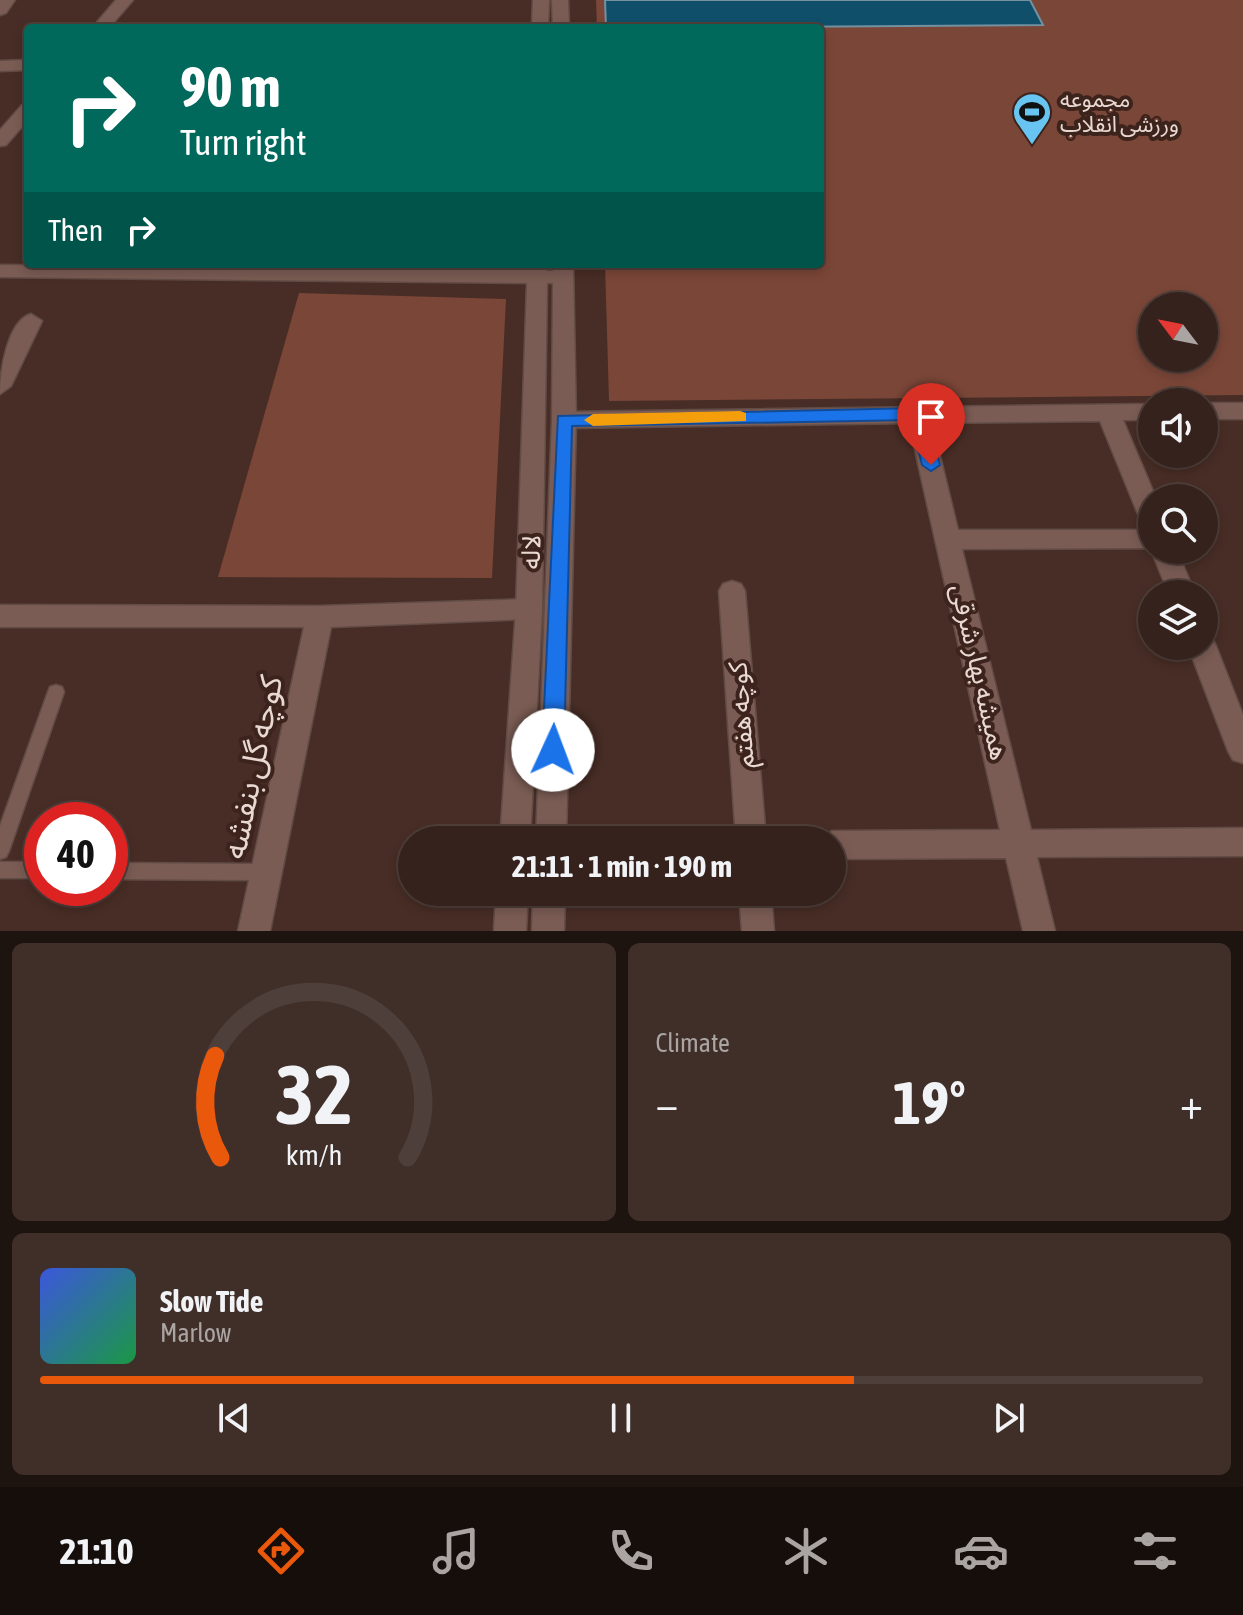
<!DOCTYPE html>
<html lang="en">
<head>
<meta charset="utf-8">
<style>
  body { margin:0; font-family:"Asap Condensed","Noto Sans Arabic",sans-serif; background:#402f29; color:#f1f3f6; height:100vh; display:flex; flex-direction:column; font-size:30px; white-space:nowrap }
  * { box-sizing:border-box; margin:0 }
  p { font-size:26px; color:#aaa4a3 }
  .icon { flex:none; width:44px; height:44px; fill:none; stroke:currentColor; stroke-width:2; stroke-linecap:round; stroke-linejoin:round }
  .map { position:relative; height:931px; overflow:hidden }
  .side { display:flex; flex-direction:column; gap:12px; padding:12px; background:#1d130f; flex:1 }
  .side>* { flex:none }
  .top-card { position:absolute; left:24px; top:24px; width:800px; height:244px; border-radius:8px; box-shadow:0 4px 12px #0003,0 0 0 2px #4f3f3b; background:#00695c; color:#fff; overflow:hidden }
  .needle { width:52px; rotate:302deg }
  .fabs { position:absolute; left:1138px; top:292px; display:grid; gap:16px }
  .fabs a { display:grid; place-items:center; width:80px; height:80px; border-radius:50%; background:#35221c; box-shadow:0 4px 12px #0003,0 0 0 2px #4f3f3b; font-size:40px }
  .speed { position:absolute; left:24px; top:802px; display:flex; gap:16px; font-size:40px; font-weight:700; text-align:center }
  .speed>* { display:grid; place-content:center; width:104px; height:104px; border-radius:50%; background:#35221c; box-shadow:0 4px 12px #0003,0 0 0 2px #4f3f3b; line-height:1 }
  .speed .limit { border:12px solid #d22; background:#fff; color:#111 }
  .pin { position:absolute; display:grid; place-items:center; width:68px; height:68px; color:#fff; margin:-82px -34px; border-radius:50% 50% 50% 0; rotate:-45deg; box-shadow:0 0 8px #0007 }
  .pin .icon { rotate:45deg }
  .me { position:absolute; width:88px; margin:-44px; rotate:2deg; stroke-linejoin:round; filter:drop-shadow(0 0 6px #0008) }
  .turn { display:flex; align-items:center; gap:28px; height:168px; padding:0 24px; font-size:36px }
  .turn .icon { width:104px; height:104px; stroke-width:2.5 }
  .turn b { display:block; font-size:56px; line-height:68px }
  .then { display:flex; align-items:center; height:76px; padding:0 24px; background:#0003; gap:16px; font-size:30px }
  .big { font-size:60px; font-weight:700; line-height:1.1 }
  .side .tile { flex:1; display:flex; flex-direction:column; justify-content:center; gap:12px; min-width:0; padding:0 28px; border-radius:12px; background:#402f29 }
  .side .dial { align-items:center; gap:0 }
  .dial svg { height:208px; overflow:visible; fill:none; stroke:#4f3f3b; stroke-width:7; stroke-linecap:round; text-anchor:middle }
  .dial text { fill:#f1f3f6; stroke:none }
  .song { display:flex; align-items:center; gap:24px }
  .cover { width:96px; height:96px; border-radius:12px; background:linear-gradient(135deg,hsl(230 70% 55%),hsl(140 70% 35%)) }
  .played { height:8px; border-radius:4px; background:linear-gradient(90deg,#ea580c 70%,#4f3f3b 70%) }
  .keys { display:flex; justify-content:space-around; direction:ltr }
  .heat { display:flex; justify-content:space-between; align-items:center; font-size:44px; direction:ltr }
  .side .tiles { flex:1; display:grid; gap:12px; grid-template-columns:1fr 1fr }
  .tile:last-child { grid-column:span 2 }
  .trip { position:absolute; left:398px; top:826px; width:448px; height:80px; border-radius:40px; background:#35221c; box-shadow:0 4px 12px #0003,0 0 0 2px #4f3f3b; font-weight:700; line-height:80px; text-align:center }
  .dock { display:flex; height:128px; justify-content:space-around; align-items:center; background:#150e0b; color:#aaa4a3 }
  .dock .icon { width:56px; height:56px }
  .dock .current { color:#ea580c }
  .dock b { font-size:36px; color:#f1f3f6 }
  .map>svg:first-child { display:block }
</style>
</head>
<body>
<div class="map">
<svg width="1243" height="931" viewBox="0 0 1243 931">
  <rect width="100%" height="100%" fill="#472d25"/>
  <path fill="#7a4638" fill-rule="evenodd" d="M596 0H1243V395L609 401 605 264H820V28H597ZM1152 306H1204V358H1152Z
    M299 293 506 299 492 578 218 577Z"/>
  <path fill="#104f69" stroke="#7391a1" stroke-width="2" d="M605 0H1030L1043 25 606 28Z"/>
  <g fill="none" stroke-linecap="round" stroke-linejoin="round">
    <defs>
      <path id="lane" d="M56 685 62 687 64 692 9 851 6 857 0 859V826L48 692 50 687Z
        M0 862H42V878H0Z
        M110 863 266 864 272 866 275 872 272 878 266 880 110 879Z"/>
      <path id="street" d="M0 0H15L6 13 0 15Z
        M116 0H133L109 28H92Z
        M28 60V70L0 71V61Z
        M28 104V120L6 145 0 146V130L22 105Z
        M31 314 42 321 11 386 0 394C0 372 7 321 31 314Z
        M1204 403H1243V419H1204Z
        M1152 404V420H1123L1156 498H1152V528L1143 525 1140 519 1100 421 932 423 958 530H1152V548L962 549 1031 830 1243 828V856L1037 857 1055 931H1023L1006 858 832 859V840H819L832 831 1000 830 909 423 564 428 552 420 564 412Z
        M1151 550H1177L1195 594H1169Z
        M732 581 741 584 745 591 766 840H736L719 591 723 584Z
        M529 599 538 602 542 609 538 616 529 619 331 627 270 931H238L304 627H0V605L320 606Z
        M1204 636 1212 638 1216 646 1243 715V763L1233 760 1228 751 1188 646H1204Z
        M739 892H771L774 931H742Z"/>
      <path id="secondary" d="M533 0H549L548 28H532Z
        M552 0H568L569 28H553Z
        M527 264H547V271H553V264H573L576 420 566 840H536L552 420 553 283H547L542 609 530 840H500L516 609 527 283 0 277V265L527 270Z
        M496 892H528L526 931H494Z
        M533 892H565L564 931H532Z"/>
    </defs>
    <use href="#lane" stroke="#614b45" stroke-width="3"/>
    <use href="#street" stroke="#614b45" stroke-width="3"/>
    <use href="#secondary" stroke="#614b45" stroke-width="3"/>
    <use href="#lane" fill="#7a5c54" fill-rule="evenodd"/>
    <use href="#street" fill="#7a5c54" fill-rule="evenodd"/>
    <use href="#secondary" fill="#7a5c54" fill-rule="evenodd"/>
  </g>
  <path fill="#1a73e8" stroke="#114b97" stroke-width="2" d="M918 408 927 414 940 465 931 471 922 465 911 420 572 426 564 750 561 757H546L542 750 558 416Z"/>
  <path fill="#f59e0b" d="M740 411 746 413V421L593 426 584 420 593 414Z"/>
  <defs>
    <symbol id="stadium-pin" viewBox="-11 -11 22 30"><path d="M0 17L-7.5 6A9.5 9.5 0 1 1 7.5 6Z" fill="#68c4f0" stroke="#3c231b"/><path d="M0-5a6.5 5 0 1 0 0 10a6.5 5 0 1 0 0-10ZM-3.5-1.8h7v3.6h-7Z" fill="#111"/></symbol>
  </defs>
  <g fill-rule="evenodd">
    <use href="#stadium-pin" x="1010" y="90" width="44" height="60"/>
  </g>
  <g text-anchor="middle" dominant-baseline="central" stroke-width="8" stroke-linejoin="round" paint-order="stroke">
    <g font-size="22" fill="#ead9d3" stroke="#3c231b" text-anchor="start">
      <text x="1060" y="99">مجموعه<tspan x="1060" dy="25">ورزشی انقلاب</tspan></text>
    </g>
    <g font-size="26" fill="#ead9d3" stroke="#3c231b">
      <text transform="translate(531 552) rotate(-88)">لاله</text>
      <text transform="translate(980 672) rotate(77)">همیشه بهار شرقی</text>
      <text transform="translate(741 715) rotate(-94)">کوچه هفتم</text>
    </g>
    <g font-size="32" fill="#ead9d3" stroke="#3c231b">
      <text transform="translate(252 767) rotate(-78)">کوچه گل بنفشه</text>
    </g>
  </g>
</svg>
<div class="fabs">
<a><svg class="needle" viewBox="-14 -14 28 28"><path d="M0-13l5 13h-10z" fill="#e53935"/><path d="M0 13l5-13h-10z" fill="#aaa4a3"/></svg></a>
<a><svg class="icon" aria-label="sound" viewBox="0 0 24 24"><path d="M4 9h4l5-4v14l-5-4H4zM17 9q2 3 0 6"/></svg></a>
<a><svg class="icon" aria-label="search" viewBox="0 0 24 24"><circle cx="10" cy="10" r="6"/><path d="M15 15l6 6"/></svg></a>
<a><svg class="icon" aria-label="layers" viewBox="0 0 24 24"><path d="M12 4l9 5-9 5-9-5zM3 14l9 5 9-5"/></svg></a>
</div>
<div class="speed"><div class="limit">40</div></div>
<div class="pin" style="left:931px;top:465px;background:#d93025"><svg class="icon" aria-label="arrive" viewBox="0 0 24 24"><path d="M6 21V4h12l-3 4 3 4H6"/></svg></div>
<svg class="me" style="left:553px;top:750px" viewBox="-20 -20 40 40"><circle r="19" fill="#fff"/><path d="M0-13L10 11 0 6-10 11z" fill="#1a73e8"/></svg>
<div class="trip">21:11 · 1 min · 190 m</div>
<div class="top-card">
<div class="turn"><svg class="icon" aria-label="right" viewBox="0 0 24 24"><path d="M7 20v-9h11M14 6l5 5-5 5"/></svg><div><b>90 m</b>Turn right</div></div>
<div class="then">Then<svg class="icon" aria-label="right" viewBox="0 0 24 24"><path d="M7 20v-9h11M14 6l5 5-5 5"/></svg></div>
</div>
</div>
<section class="side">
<div class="tiles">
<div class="tile dial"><svg viewBox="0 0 100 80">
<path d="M14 69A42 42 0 1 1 86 69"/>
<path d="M14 69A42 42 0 0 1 12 30" stroke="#ea580c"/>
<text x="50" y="56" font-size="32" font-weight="700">32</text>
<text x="50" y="72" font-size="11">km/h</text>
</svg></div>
<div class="tile"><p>Climate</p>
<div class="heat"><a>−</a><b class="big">19°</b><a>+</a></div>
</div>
<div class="tile">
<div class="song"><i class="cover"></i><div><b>Slow Tide</b><p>Marlow</p></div></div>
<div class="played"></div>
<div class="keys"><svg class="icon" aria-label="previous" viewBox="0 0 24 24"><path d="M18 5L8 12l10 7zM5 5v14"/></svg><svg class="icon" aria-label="pause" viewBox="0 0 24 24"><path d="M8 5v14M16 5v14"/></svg><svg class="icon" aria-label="next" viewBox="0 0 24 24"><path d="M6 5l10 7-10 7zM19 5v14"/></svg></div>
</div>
</div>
</section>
<nav class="dock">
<b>21:10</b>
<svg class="icon current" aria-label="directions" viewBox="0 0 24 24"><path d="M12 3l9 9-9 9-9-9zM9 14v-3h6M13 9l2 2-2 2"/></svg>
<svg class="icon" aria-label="music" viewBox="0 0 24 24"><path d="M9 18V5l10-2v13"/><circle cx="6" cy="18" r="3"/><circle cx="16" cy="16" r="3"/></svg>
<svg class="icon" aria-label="phone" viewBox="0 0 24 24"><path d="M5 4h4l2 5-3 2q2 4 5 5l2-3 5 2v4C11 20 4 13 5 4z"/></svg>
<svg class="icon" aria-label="climate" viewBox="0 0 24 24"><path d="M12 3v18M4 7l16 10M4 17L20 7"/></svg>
<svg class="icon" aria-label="car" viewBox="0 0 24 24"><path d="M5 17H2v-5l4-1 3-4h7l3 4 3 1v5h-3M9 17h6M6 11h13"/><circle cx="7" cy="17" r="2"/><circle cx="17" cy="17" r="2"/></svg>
<svg class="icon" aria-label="filters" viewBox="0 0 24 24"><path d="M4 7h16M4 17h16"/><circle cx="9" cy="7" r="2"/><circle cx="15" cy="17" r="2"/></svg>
</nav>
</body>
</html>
